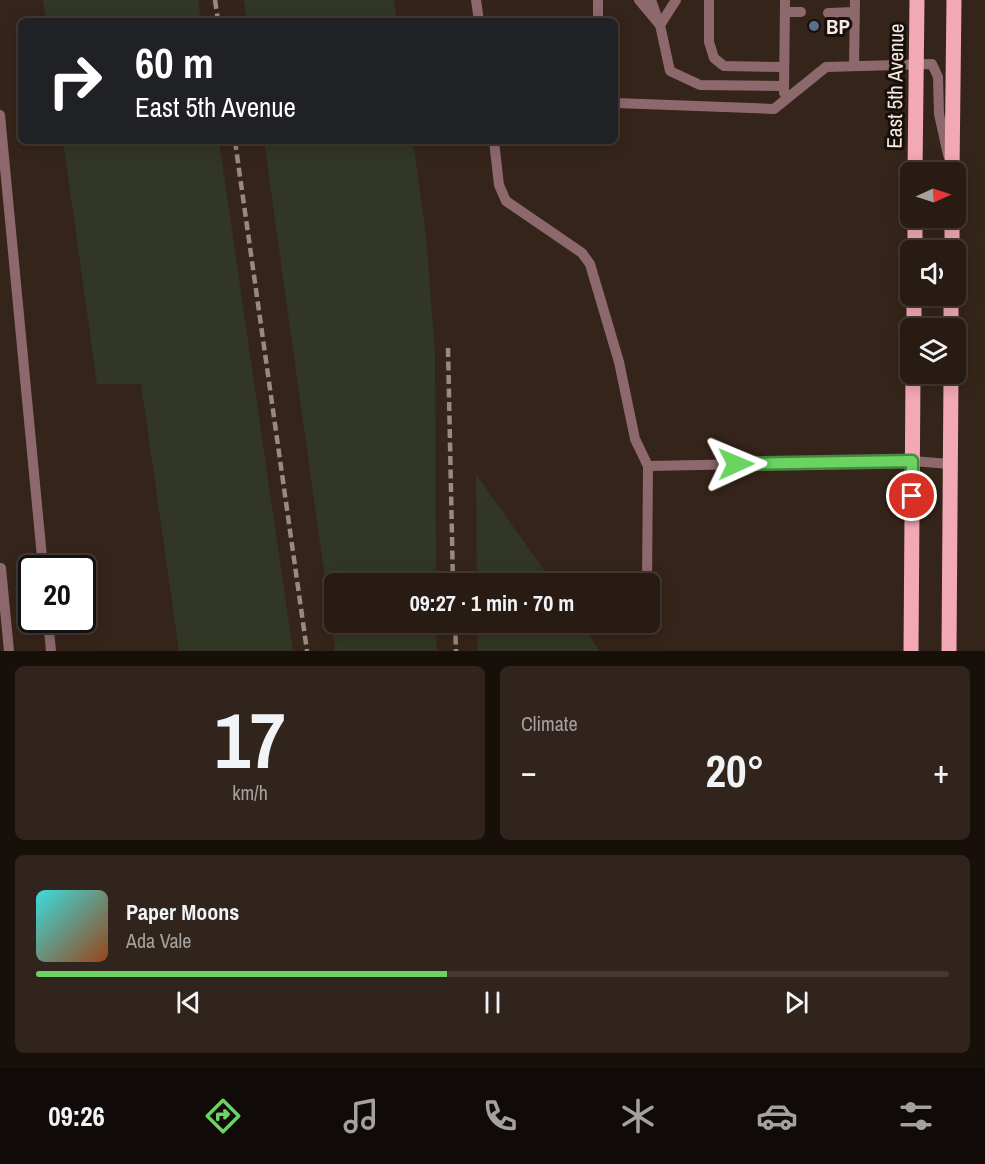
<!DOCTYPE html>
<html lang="en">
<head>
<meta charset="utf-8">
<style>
  body { margin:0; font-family:"Archivo Narrow",sans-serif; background:#30241c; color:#f1f3f6; height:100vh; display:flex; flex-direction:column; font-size:22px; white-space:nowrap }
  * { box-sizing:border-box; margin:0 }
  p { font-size:20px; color:#a5a1a0 }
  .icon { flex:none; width:33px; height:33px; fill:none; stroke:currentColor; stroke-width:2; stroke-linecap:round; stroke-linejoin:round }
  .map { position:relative; height:651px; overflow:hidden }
  .details { display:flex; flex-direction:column; gap:15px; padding:15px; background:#160f0a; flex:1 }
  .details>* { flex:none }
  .top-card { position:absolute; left:18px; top:18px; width:600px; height:126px; border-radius:9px; box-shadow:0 3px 15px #0003,0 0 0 2px #443933; background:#202124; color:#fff; overflow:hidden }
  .needle { width:39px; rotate:87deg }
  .fabs { position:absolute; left:900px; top:162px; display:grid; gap:12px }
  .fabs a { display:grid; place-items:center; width:66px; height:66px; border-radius:9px; background:#281b13; box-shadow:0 3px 15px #0003,0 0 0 2px #443933; font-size:30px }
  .speed { position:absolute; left:18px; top:555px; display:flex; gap:12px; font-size:30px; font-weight:700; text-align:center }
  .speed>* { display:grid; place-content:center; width:78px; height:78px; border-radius:50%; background:#281b13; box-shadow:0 3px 15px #0003,0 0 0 2px #443933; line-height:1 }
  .speed .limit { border:3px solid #111; border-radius:9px; background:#fff; color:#111 }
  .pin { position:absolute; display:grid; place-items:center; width:51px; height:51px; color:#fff; margin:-26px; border:3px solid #fff; border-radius:50%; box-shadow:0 2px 6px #0007 }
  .me { position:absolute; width:66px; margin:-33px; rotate:89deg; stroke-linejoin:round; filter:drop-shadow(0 0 4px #0008) }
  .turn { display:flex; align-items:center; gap:21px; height:126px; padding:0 18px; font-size:27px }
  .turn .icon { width:78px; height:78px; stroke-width:2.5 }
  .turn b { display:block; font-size:42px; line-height:51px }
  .big { font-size:45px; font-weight:700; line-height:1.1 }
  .details .widget { flex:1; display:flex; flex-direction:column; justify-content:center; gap:9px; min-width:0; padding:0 21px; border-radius:9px; background:#30241c }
  .details .dial { align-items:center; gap:0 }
  .dial b { font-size:78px; line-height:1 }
  .song { display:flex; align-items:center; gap:18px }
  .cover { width:72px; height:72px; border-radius:9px; background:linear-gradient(135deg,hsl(180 70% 55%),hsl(20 70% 35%)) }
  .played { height:6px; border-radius:3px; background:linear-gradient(90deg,#6bd362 45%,#443933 45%) }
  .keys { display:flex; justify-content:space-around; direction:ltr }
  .heat { display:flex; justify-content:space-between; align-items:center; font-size:33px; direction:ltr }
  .details .tiles { flex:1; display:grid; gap:15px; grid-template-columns:1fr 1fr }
  .widget:last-child { grid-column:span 2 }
  .trip { position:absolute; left:324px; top:573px; width:336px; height:60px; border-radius:9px; background:#281b13; box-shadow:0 3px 15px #0003,0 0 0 2px #443933; font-weight:700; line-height:60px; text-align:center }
  .tabs { display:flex; height:96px; justify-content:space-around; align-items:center; background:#100b08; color:#a5a1a0 }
  .tabs .icon { width:42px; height:42px }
  .tabs .on { color:#6bd362 }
  .tabs b { font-size:27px; color:#f1f3f6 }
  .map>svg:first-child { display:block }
</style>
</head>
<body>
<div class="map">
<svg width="985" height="651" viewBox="0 0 985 651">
  <rect width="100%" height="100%" fill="#352419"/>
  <path fill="#323624" d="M43 0H198L201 21H46Z
    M244 0H394L397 21H247Z
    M63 141H219L293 651H179L141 384H97Z
    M264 141H413L426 235 435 353 436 583 334 584V622L436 623 437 651H335Z
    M476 474 553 583H477Z
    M477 623H580L600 651H477Z"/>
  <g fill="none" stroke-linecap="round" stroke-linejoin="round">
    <path stroke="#8d696e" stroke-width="10" d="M476 0 479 21
      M639 0 660 25
      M651 0 658 20
      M676 0 660 25 670 71 700 85 784 86
      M709 0V42L714 58 724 66 784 67
      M785 12H801
      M828 13 855 12
      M598 21V0
      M854 66 855 0
      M784 93 785 0
      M615 101 616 103 774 109 826 67 932 64 938 77 939 114 948 155
      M0 115 43 568
      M494 141 499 185 506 201 582 253 590 264 619 362 635 439 648 466
      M1 568 9 651
      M647 584 648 466 912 461 950 464
      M48 620 51 651"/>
    <path stroke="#f2a8b5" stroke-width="15" d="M915 172 917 0
      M952 172 954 0
      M915 250V218
      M952 250V218
      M914 328V296
      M951 328V296
      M911 651 913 374
      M949 651 951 374"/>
    <path stroke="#988a81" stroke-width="4.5" stroke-dasharray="9 4.5" stroke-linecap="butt" d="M215 0 218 21
      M235 141 307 651
      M448 348 453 584
      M455 622 456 651"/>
  </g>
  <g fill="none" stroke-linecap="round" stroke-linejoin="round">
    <defs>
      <path id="route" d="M736 464 912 461V496"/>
    </defs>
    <use href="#route" stroke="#468940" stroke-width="15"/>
    <use href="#route" stroke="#6bd362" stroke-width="10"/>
  </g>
  <circle fill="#5c6f8a" stroke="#170f0a" stroke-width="2" cx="814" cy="26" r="6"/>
  <g text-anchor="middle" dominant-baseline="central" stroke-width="6" stroke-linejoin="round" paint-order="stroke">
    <g font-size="21" font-weight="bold" fill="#f5eae3" stroke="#170f0a" text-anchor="start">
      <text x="826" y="26">BP</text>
    </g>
    <g font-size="21" fill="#f5eae3" stroke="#170f0a">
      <text transform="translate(895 86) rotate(-89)">East 5th Avenue</text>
    </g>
  </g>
</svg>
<div class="fabs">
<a><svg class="needle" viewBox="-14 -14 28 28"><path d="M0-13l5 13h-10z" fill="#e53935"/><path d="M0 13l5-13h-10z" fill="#a5a1a0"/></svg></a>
<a><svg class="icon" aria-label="sound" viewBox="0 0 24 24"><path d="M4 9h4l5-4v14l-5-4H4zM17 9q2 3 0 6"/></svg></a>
<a><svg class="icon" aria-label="layers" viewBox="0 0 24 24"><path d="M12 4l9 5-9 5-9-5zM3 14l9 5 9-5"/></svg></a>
</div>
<div class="speed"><div class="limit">20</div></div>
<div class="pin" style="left:912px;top:496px;background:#d93025"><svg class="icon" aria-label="arrive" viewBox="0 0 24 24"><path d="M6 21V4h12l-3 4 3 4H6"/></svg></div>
<svg class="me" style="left:736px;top:464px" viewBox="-20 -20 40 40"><path d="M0-17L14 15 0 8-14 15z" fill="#6bd362" stroke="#fff" stroke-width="4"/></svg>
<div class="trip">09:27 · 1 min · 70 m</div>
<div class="top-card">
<div class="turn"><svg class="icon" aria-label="right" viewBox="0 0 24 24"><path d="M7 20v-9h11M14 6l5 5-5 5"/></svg><div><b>60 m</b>East 5th Avenue</div></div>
</div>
</div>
<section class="details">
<div class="tiles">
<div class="widget dial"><b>17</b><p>km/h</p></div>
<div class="widget"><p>Climate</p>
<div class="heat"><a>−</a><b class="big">20°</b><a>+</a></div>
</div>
<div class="widget">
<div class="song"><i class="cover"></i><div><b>Paper Moons</b><p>Ada Vale</p></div></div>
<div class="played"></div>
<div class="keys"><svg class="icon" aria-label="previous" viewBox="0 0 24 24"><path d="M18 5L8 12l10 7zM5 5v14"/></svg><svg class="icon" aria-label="pause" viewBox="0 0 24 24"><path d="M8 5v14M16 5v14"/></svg><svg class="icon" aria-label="next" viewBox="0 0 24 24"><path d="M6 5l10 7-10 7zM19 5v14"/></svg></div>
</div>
</div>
</section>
<nav class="tabs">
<b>09:26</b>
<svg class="icon on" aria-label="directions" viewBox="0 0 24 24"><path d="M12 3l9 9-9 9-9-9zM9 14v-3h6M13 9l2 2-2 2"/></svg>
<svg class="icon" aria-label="music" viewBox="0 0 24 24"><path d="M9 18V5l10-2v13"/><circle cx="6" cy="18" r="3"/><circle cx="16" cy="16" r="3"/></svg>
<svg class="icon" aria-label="phone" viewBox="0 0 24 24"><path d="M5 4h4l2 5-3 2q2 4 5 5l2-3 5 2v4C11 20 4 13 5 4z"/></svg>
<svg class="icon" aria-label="climate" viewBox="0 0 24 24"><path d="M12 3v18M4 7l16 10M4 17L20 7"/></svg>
<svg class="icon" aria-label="car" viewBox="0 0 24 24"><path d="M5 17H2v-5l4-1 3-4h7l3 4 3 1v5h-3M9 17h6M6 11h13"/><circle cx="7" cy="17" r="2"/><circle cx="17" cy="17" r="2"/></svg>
<svg class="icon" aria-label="filters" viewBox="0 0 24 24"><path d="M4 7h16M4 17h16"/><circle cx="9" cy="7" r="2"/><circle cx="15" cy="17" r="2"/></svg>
</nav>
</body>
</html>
